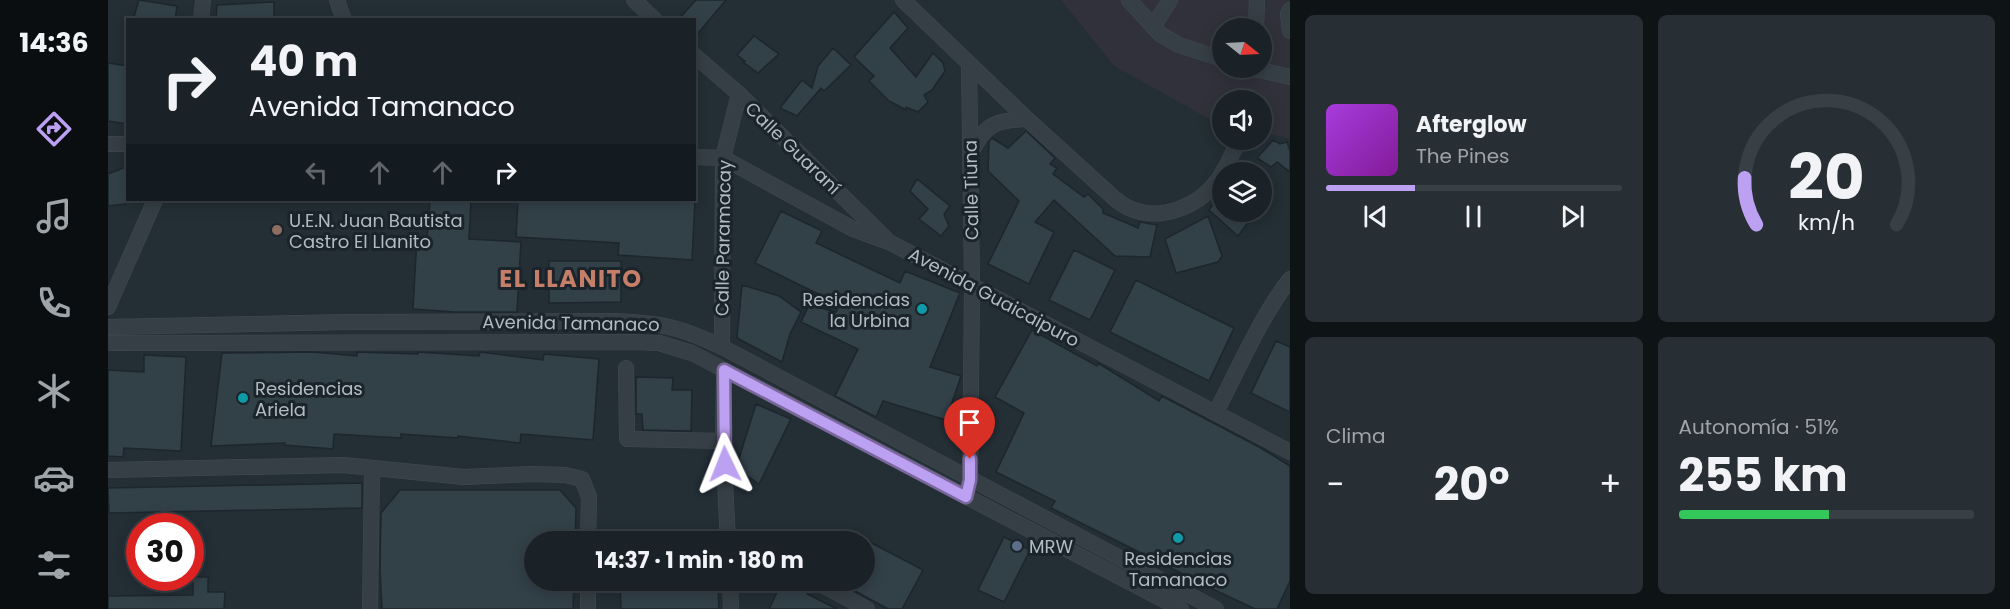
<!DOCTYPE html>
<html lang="es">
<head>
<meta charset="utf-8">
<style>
  body { margin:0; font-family:Poppins,sans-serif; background:#272f34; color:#f1f3f6; height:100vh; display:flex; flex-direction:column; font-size:22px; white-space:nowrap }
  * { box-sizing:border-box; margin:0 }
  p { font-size:20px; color:#9fa4a8 }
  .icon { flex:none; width:33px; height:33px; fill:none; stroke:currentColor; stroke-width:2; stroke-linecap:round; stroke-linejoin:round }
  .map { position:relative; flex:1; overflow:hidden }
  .drawer { display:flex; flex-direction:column; gap:15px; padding:15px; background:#0e1316; width:720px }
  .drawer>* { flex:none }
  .guide { position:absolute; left:18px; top:18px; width:570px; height:183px; border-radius:0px; box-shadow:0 3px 15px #0003,0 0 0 2px #383f45; background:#1a2228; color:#f1f3f6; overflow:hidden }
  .needle { width:39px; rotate:108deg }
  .controls { position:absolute; left:1104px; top:18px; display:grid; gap:12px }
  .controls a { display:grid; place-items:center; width:60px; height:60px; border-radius:50%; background:#1a2228; box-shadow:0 3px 15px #0003,0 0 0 2px #383f45; font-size:30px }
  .speed { position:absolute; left:18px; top:513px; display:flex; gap:12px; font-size:30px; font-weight:700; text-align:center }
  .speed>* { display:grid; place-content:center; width:78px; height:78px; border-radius:50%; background:#1a2228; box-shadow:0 3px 15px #0003,0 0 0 2px #383f45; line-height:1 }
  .speed .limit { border:9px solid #d22; background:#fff; color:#111 }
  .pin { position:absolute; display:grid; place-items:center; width:51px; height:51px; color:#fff; margin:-62px -26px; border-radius:50% 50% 50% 0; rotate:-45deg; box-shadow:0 0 6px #0007 }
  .pin .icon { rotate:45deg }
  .me { position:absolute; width:66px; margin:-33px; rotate:358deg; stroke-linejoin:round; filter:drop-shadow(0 0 4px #0008) }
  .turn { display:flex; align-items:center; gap:21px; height:126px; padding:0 24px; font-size:27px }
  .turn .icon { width:78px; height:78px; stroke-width:2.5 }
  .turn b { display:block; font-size:42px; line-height:51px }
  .lanes { display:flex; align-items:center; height:57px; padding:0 24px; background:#0003; justify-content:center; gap:30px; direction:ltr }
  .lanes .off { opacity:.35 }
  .big { font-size:45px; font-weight:700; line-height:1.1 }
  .drawer .card { flex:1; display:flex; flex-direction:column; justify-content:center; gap:9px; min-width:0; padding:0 21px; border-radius:9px; background:#272f34 }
  .drawer .dial { align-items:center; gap:0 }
  .dial svg { height:156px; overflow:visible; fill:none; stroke:#383f45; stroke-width:7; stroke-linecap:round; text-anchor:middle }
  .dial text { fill:#f1f3f6; stroke:none }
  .song { display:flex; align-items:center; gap:18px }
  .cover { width:72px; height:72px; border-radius:9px; background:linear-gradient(135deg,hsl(280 70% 55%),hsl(290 70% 35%)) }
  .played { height:6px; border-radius:3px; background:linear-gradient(90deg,#bca0f2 30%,#383f45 30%) }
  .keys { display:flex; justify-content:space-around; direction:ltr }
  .heat { display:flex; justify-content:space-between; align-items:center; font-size:33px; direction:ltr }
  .charge { height:9px; border-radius:4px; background:linear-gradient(90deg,#34c759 51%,#383f45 0) }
  .drawer .tiles { flex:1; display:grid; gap:15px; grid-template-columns:repeat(2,1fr) }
  .trip { position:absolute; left:416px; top:531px; width:351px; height:60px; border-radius:30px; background:#1a2228; box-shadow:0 3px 15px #0003,0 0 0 2px #383f45; font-weight:700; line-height:60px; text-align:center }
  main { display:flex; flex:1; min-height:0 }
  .tabs { display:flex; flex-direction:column; width:108px; justify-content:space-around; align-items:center; background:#0a0e10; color:#9fa4a8 }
  .tabs .icon { width:42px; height:42px }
  .tabs .active { color:#bca0f2 }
  .tabs b { font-size:27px; color:#f1f3f6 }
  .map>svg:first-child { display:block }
</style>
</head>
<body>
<main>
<nav class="tabs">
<b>14:36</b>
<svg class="icon active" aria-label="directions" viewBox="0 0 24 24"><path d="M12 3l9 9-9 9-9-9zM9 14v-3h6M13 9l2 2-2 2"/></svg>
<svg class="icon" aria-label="music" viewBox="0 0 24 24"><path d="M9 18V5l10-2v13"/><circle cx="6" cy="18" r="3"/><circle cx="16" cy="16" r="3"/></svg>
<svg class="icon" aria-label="phone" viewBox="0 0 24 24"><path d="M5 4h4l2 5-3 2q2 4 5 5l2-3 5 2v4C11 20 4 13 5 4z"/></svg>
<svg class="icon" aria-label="climate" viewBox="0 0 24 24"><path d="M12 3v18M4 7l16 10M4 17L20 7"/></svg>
<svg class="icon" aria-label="car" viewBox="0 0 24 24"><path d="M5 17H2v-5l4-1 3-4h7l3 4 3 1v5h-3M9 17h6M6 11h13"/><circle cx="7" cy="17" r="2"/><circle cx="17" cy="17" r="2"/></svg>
<svg class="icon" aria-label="filters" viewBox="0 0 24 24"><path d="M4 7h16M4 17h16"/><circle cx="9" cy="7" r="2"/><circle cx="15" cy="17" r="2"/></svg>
</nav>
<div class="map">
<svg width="1182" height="609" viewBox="0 0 1182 609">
  <rect width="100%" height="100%" fill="#232e35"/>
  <path fill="#30313b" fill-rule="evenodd" d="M953 0H1182V139L1154 132V100H1114V123L1105 121 1006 66ZM1114 28H1154V68H1114Z"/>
  <path fill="#324048" stroke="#1d262c" stroke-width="1.5" d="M31 0 69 6 67 20H25Z
    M588 0H618L586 38V20H570Z
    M166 2V20H108L109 5Z
    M786 12 800 28 782 48 808 77 825 53 835 63 837 71 824 90 816 95 820 102 810 112 798 107V110L781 101 761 81 766 76 746 57Z
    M646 36 671 54 650 73 635 62 637 61 629 55Z
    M725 48 743 65 716 91 713 88 689 116 672 108 694 80 704 88 710 66Z
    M0 63 20 66V124L0 121Z
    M918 131 947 158 942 164 949 168 945 174 976 197 980 194 995 209V213L1030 228 1032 222 1049 225 1042 257 1007 256 946 200 927 222 946 232 921 284 880 264 911 201 880 171 881 141 884 138 900 148Z
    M1165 140 1172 144 1179 142 1182 151V172L1169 162 1163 167 1149 158Z
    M20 166V196L17 204 0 206V174Z
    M809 179 842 206 836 214 841 226 833 236 811 219 820 209 802 191Z
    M1114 191V212H1148L1130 236 1101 210Z
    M322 200H363L361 239 413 242 409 312H346L305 309 309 237 319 238Z
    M410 200H587L584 260 510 255 511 243 408 237Z
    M673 211 714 231 708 243 792 283 797 271 852 293 822 367 853 376 838 420 775 401 768 417 727 396 750 349 693 322 701 305 728 312 731 304 647 263Z
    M1100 216 1114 256 1110 262 1068 273 1057 239Z
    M966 250 1007 270 982 320 941 300Z
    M441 261H513V302L441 303Z
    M1028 280 1126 328 1101 381 1002 332Z
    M634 285 671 296 693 312 682 334 674 362 629 338Z
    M924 330 989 366 990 363 1051 401 1054 396 1151 447 1182 466V581L1169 609H1147L1111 592 943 508 947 501 888 472 916 413 887 397Z
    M1168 341 1182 347V412L1143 393Z
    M205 352 249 356V352L310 354V352L371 356 372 352 435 360 436 354 491 359 485 440 413 434 412 443 350 436V438L293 434V438L226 434 225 449 176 445 177 443 103 446 114 353Z
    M36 355 78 357 73 451 16 448 15 457 0 456V370L36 372Z
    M528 377 565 378 564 390H584L583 431 535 430 534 414H528Z
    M648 404 683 419 651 484 628 468Z
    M254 483V508L1 513 0 488Z
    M292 490H452L468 508 467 542H426V580H466L465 609H274L272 570 273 513Z
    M896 537 922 550 896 602 870 590Z
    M756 539 815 570 794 609H780L727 580H756Z
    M85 577H100V592H117L116 609H0V596L85 595Z
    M512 580H572V590L610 588 611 609H513Z
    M675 580H689L696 585 702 589 699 594 729 609H661Z"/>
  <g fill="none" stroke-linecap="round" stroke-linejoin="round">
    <defs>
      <path id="minor" d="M229 0 236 20
        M526 0 547 20
        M795 0 919 119 1006 198C1011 202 1016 206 1021 208 1052 222 1090 207 1109 181 1117 170 1123 157 1129 144
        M1021 0 1052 34 1071 45 1114 59
        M1182 10 1180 14 1182 31
        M93 20 95 0
        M1045 27 1062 0
        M1148 28 1149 0
        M586 55 631 94 778 239
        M1143 68 1182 77
        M0 144H20
        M863 153C877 124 888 120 919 119
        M586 157 615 158 745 229 783 243 1182 452
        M0 307 47 200
        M0 327 240 322 507 321C554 323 572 327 614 347L1108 609
        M0 343 528 342 551 343 584 353 1073 609
        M614 347 615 158 631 94
        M518 368 519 439 615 441
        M616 370 615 441 620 542
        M1108 412C1130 370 1153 316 1182 279
        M0 470 235 465 356 477 425 474 457 475 474 479 481 497 480 542
        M860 488 862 480 864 287 861 63
        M622 580 623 609
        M705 580 759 609
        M262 609 264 469
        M480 609V580"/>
    </defs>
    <use href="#minor" stroke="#424b52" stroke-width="16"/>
    <use href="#minor" stroke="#363f46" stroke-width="15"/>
  </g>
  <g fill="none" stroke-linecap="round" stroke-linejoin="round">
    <defs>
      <path id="route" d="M617 464 616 370 858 497 862 480V459"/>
    </defs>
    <use href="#route" stroke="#7a689d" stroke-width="15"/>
    <use href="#route" stroke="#bca0f2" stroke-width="10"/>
  </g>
  <circle fill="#8d6e63" stroke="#1b242a" stroke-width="2" cx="169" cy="230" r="6"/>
  <g fill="#0f9aa8" stroke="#1b242a" stroke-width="2">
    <circle cx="814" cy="309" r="6"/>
    <circle cx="135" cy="398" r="6"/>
    <circle cx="1070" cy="538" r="6"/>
  </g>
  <circle fill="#5c6f8a" stroke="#1b242a" stroke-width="2" cx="909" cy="546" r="6"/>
  <g text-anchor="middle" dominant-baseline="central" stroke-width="6" stroke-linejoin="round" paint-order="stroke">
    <g font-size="18" fill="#b0bbc2" stroke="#1b242a">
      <text transform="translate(685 148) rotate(44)">Calle Guaraní</text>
      <text transform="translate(863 190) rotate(-91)">Calle Tiuna</text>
      <text transform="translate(615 238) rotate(-89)">Calle Paramacay</text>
      <text transform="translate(886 297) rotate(28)">Avenida Guaicaipuro</text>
      <text transform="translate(463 323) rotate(1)">Avenida Tamanaco</text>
    </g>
    <g font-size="18" fill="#b0bbc2" stroke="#1b242a" text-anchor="start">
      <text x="181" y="220">U.E.N. Juan Bautista<tspan x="181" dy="21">Castro El Llanito</tspan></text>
      <text x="802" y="299" text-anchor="end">Residencias<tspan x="802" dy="21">la Urbina</tspan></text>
      <text x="147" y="388">Residencias<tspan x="147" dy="21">Ariela</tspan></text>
      <text x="921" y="546">MRW</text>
      <text x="1070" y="558" text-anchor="middle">Residencias<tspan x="1070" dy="21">Tamanaco</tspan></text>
    </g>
    <g font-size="24" font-weight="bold" letter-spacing="1.5" fill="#c57e68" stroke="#1b242a">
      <text x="463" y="278">EL LLANITO</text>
    </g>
  </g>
</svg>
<div class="controls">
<a><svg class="needle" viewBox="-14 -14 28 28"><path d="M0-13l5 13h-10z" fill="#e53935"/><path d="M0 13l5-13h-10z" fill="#9fa4a8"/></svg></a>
<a><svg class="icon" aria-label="sound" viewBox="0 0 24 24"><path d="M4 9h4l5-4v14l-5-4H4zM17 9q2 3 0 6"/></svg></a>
<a><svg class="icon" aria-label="layers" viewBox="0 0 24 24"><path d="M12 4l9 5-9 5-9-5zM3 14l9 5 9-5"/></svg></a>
</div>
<div class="speed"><div class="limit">30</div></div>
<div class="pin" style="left:862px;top:459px;background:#d93025"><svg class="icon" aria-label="arrive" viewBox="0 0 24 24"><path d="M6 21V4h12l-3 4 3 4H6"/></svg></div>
<svg class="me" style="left:617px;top:464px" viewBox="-20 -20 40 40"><path d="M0-17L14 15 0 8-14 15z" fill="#bca0f2" stroke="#fff" stroke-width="4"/></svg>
<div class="trip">14:37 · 1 min · 180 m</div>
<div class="guide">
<div class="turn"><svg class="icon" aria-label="right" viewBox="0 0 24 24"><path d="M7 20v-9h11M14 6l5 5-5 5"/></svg><div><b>40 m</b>Avenida Tamanaco</div></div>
<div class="lanes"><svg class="icon off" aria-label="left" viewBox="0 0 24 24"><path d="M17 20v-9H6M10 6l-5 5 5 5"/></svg><svg class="icon off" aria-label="ahead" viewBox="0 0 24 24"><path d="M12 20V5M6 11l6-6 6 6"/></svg><svg class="icon off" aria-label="ahead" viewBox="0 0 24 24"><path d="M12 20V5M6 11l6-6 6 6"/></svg><svg class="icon" aria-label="right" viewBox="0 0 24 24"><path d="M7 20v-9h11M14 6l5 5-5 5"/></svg></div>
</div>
</div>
<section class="drawer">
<div class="tiles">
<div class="card">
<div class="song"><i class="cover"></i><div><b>Afterglow</b><p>The Pines</p></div></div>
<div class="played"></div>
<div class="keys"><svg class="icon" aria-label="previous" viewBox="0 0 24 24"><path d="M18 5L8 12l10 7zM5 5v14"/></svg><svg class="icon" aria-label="pause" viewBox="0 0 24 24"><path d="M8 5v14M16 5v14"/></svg><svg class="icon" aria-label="next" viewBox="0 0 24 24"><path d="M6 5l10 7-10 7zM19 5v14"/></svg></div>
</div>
<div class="card dial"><svg viewBox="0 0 100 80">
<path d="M14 69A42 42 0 1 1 86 69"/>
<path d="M14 69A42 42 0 0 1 8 45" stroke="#bca0f2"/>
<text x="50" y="56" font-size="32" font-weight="700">20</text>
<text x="50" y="72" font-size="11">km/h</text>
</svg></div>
<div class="card"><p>Clima</p>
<div class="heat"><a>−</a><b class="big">20°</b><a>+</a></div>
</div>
<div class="card"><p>Autonomía · 51%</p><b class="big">255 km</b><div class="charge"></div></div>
</div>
</section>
</main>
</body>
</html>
